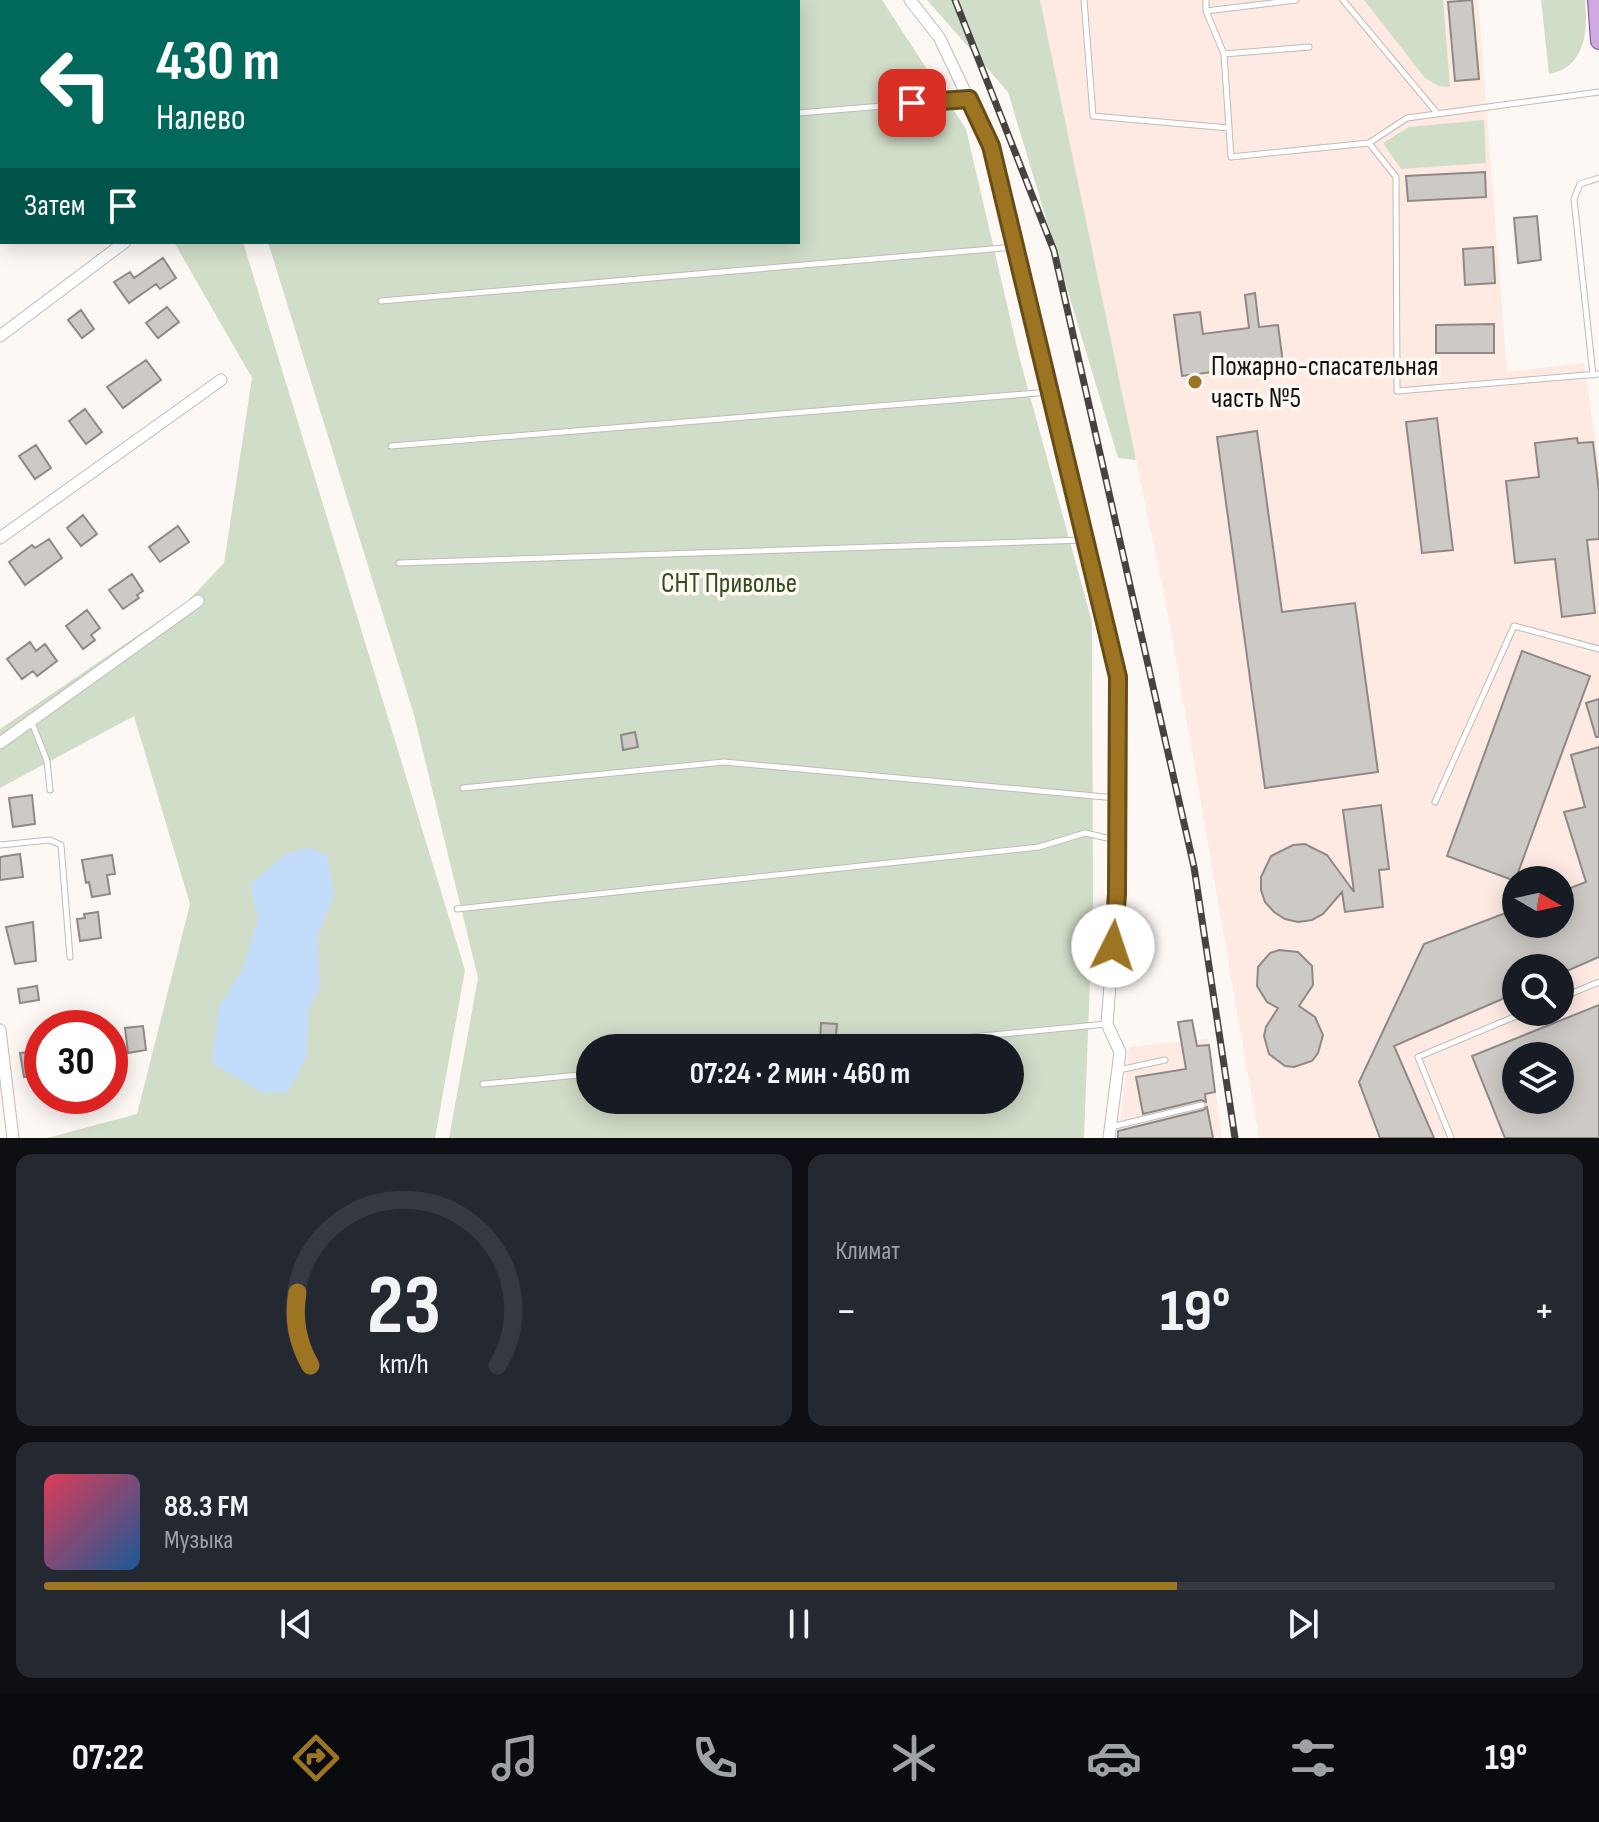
<!DOCTYPE html>
<html lang="ru">
<head>
<meta charset="utf-8">
<style>
  body { margin:0; font-family:"Sofia Sans Condensed",sans-serif; background:#242831; color:#f1f3f6; height:100vh; display:flex; flex-direction:column; font-size:30px; white-space:nowrap }
  * { box-sizing:border-box; margin:0 }
  p { font-size:26px; color:#9ea1a6 }
  .icon { flex:none; width:44px; height:44px; fill:none; stroke:currentColor; stroke-width:2; stroke-linecap:round; stroke-linejoin:round }
  .map { position:relative; height:1138px; overflow:hidden }
  .panel { display:flex; flex-direction:column; gap:16px; padding:16px; background:#0d0f14; flex:1 }
  .panel>* { flex:none }
  .banner { position:absolute; left:0px; top:0px; width:800px; height:244px; box-shadow:0 4px 20px #0003; background:#00695c; color:#fff; overflow:hidden }
  .needle { width:52px; rotate:99deg }
  .controls { position:absolute; left:1502px; top:866px; display:grid; gap:16px }
  .controls a { display:grid; place-items:center; width:72px; height:72px; border-radius:50%; background:#171b24; box-shadow:0 4px 20px #0003; font-size:40px }
  .speed { position:absolute; left:24px; top:1010px; display:flex; gap:16px; font-size:40px; font-weight:700; text-align:center }
  .speed>* { display:grid; place-content:center; width:104px; height:104px; border-radius:50%; background:#171b24; box-shadow:0 4px 20px #0003; line-height:1 }
  .speed .limit { border:12px solid #d22; background:#fff; color:#111 }
  .pin { position:absolute; display:grid; place-items:center; width:68px; height:68px; color:#fff; margin:-34px; border-radius:16px; box-shadow:0 4px 12px #0006 }
  .me { position:absolute; width:88px; margin:-44px; rotate:4deg; stroke-linejoin:round; filter:drop-shadow(0 0 6px #0008) }
  .turn { display:flex; align-items:center; gap:28px; height:168px; padding:0 24px; font-size:36px }
  .turn .icon { width:104px; height:104px; stroke-width:2.5 }
  .turn b { display:block; font-size:56px; line-height:68px }
  .then { display:flex; align-items:center; height:76px; padding:0 24px; background:#0003; gap:16px; font-size:30px }
  .big { font-size:60px; font-weight:700; line-height:1.1 }
  .panel .tile { flex:1; display:flex; flex-direction:column; justify-content:center; gap:12px; min-width:0; padding:0 28px; border-radius:16px; background:#242831 }
  .panel .dial { align-items:center; gap:0 }
  .dial svg { height:208px; overflow:visible; fill:none; stroke:#363941; stroke-width:7; stroke-linecap:round; text-anchor:middle }
  .dial text { fill:#f1f3f6; stroke:none }
  .song { display:flex; align-items:center; gap:24px }
  .cover { width:96px; height:96px; border-radius:12px; background:linear-gradient(135deg,hsl(350 70% 55%),hsl(210 70% 35%)) }
  .played { height:8px; border-radius:4px; background:linear-gradient(90deg,#9d7522 75%,#363941 75%) }
  .keys { display:flex; justify-content:space-around; direction:ltr }
  .heat { display:flex; justify-content:space-between; align-items:center; font-size:44px; direction:ltr }
  .panel .tiles { flex:1; display:grid; gap:16px; grid-template-columns:1fr 1fr }
  .tile:last-child { grid-column:span 2 }
  .trip { position:absolute; left:576px; top:1034px; width:448px; height:80px; border-radius:40px; background:#171b24; box-shadow:0 4px 20px #0003; font-weight:700; line-height:80px; text-align:center }
  .tab-bar { display:flex; height:128px; justify-content:space-around; align-items:center; background:#090b0e; color:#9ea1a6 }
  .tab-bar .icon { width:56px; height:56px }
  .tab-bar .on { color:#9d7522 }
  .tab-bar b { font-size:36px; color:#f1f3f6 }
  .map>svg:first-child { display:block }
</style>
</head>
<body>
<div class="map">
<svg width="1599" height="1138" viewBox="0 0 1599 1138">
  <rect width="100%" height="100%" fill="#fdf8f4"/>
  <path fill="#feeae3" fill-rule="evenodd" d="M1040 0H1478L1507 372 1584 363 1599 466V1138H1259L1168 613ZM1516 880H1560V924H1516ZM1516 968H1560V1012H1516ZM1516 1056H1560V1100H1516Z
    M1208 1039 1222 1138H1118L1129 1047Z"/>
  <path fill="#d0ddc8" fill-rule="evenodd" d="M186 0H882L966 129 1019 356 1092 622 1093 903 1084 1138H449L478 978 414 715 268 242H798V2ZM590 1048H1010V1100H590Z
    M927 0H1040L1136 460 1118 458 1008 92Z
    M1364 0H1443L1450 87 1439 86 1425 78Z
    M1541 0H1585C1588 30 1586 67 1549 74Z
    M1484 120 1486 163 1401 169 1383 143 1409 127Z
    M174 242H243L465 970 435 1138H47L137 1114 190 904 134 716 0 788V729L187 602 224 563 252 378Z"/>
  <path fill="#c4dcfb" d="M308 847 327 855 334 896 317 935 320 986 308 1010 307 1056 288 1092 263 1093 212 1063 219 1007 244 966 258 918 250 884 286 854Z"/>
  <path fill="#cdc9c5" stroke="#8e8986" stroke-width="2" fill-rule="evenodd" d="M1472 0 1479 79 1455 81 1448 2Z
    M1485 172 1486 197 1408 201 1406 176Z
    M1537 216 1541 260 1518 263 1514 218Z
    M1493 247 1495 283 1465 285 1463 249Z
    M163 258 176 278 160 289 156 284 129 303 114 282 130 272 134 278Z
    M1255 293 1259 327 1278 325 1283 363 1182 376 1174 315 1200 312 1203 334 1249 328 1245 295Z
    M167 307 179 322 158 338 146 323Z
    M81 310 94 329 82 338 68 320Z
    M1494 324V353H1436V325Z
    M146 360 161 380 123 408 107 387Z
    M85 409 102 432 86 444 69 421Z
    M1437 418 1453 550 1422 553 1406 422Z
    M1257 431 1282 612 1355 603 1378 772 1265 788 1217 437Z
    M1577 438 1578 443 1593 442 1599 492V539L1587 540 1595 613 1562 617 1555 559 1515 563 1506 481 1539 477 1535 443Z
    M36 445 51 468 35 479 19 456Z
    M83 515 97 534 81 546 67 528Z
    M178 526 189 542 160 562 149 547Z
    M49 539 62 558 25 585 9 562 32 545 35 548Z
    M132 574 143 591 137 595 139 598 123 609 109 590Z
    M87 610 100 628 91 635 95 640 83 649 66 626Z
    M30 642 36 651 45 644 57 661 37 676 33 671 22 679 7 659Z
    M1522 651 1590 676 1515 881 1447 856Z
    M1599 699V737H1596L1586 703Z
    M635 732 638 747 623 750 621 735Z
    M1599 747V957L1560 974V968H1516V993L1394 1046 1434 1138H1380L1359 1082 1424 944 1516 909V924H1560V892L1586 882 1564 812 1585 807 1571 755Z
    M32 795 35 824 13 827 9 798Z
    M1381 805 1389 869 1379 870 1383 907 1345 912 1342 892 1323 914 1312 920 1298 922 1285 919 1274 912 1265 902 1261 890V877L1271 856 1293 845 1305 844 1327 855 1354 892 1343 810Z
    M20 854 23 877 0 880V857Z
    M112 855 115 874 107 875 110 894 92 897 89 882 86 883 82 860Z
    M98 912 101 938 80 941 77 919 85 918 84 914Z
    M33 922 36 961 15 964 6 927Z
    M1279 950 1298 952 1312 966 1313 985 1299 1006 1315 1017 1323 1035 1318 1053 1312 1061 1294 1067 1285 1066 1269 1054 1264 1036 1266 1027 1278 1008 1267 1002 1257 986 1258 967 1270 953Z
    M37 986 39 1000 20 1003 18 989Z
    M1599 1005V1138H1505L1472 1056ZM1516 1056H1560V1100H1516Z
    M1192 1020 1197 1046 1209 1045 1215 1092 1205 1094 1206 1102 1201 1100 1143 1114 1136 1077 1186 1069 1178 1022Z
    M821 1023 837 1024 835 1045 820 1044Z
    M143 1026 146 1050 128 1053 125 1028Z
    M42 1050V1074L24 1077 20 1053Z
    M1207 1107 1213 1138H1118V1131L1203 1110Z"/>
  <g fill="none" stroke-linecap="round" stroke-linejoin="round">
    <defs>
      <path id="lane" d="M1084 0 1093 116 1229 128
        M1206 0V11L1224 54
        M1343 0 1437 113
        M1206 11 1296 0
        M1309 47 1224 54 1231 157 1369 143 1407 118 1599 92
        M798 113 968 99
        M1369 143 1396 177 1397 391 1599 374
        M381 301 1015 247
        M1593 375 1574 199 1580 184 1599 178
        M391 446 1050 392
        M399 563 1085 540
        M31 720 47 761 50 790
        M463 788 724 762 1116 798
        M1435 802 1514 626 1599 649
        M0 845 50 840 61 845 70 957
        M457 909 1039 847 1085 833 1116 840
        M1560 998 1599 982
        M857 1048 1106 1024
        M1119 1070 1165 1060
        M483 1084 590 1074
        M1111 1127 1202 1105
        M1451 1138 1418 1057 1526 1012"/>
      <path id="street" d="M910 0 939 37 991 146 1118 677 1117 894 1107 1024 1120 1052 1109 1138
        M665 2 670 0
        M0 130 2 128
        M0 336 125 242
        M0 538 221 380
        M0 743 198 601
        M0 1030 13 1138"/>
      <path id="primary" d="M1596 0 1599 41"/>
    </defs>
    <use href="#lane" stroke="#bfbbb7" stroke-width="7"/>
    <use href="#street" stroke="#bfbbb7" stroke-width="13"/>
    <use href="#primary" stroke="#7a4f8c" stroke-width="18"/>
    <use href="#lane" stroke="#fff" stroke-width="5"/>
    <use href="#street" stroke="#fff" stroke-width="11"/>
    <use href="#primary" stroke="#d0a9e1" stroke-width="16"/>
    <defs>
      <path id="rail" d="M955 0 1054 251 1194 867 1235 1138"/>
    </defs>
    <use href="#rail" stroke="#464341" stroke-width="7"/>
    <use href="#rail" stroke="#fdf8f4" stroke-width="4" stroke-dasharray="12" stroke-linecap="butt"/>
  </g>
  <g fill="none" stroke-linecap="round" stroke-linejoin="round">
    <defs>
      <path id="route" d="M912 103 969 99 991 146 1118 677 1117 894 1113 946"/>
    </defs>
    <use href="#route" stroke="#664c16" stroke-width="20"/>
    <use href="#route" stroke="#9d7522" stroke-width="14"/>
  </g>
  <circle fill="#9d7522" stroke="#fdf8f4" stroke-width="3" cx="1195" cy="382" r="8"/>
  <g text-anchor="middle" dominant-baseline="central" stroke-width="7" stroke-linejoin="round" paint-order="stroke">
    <g font-size="28" fill="#151312" stroke="#fdf8f4" text-anchor="start">
      <text x="1211" y="366">Пожарно-спасательная<tspan x="1211" dy="32">часть №5</tspan></text>
    </g>
    <g font-size="28" fill="#324c1b" stroke="#fdf8f4">
      <text x="729" y="583">СНТ Приволье</text>
    </g>
  </g>
</svg>
<div class="controls">
<a><svg class="needle" viewBox="-14 -14 28 28"><path d="M0-13l5 13h-10z" fill="#e53935"/><path d="M0 13l5-13h-10z" fill="#9ea1a6"/></svg></a>
<a><svg class="icon" aria-label="search" viewBox="0 0 24 24"><circle cx="10" cy="10" r="6"/><path d="M15 15l6 6"/></svg></a>
<a><svg class="icon" aria-label="layers" viewBox="0 0 24 24"><path d="M12 4l9 5-9 5-9-5zM3 14l9 5 9-5"/></svg></a>
</div>
<div class="speed"><div class="limit">30</div></div>
<div class="pin" style="left:912px;top:103px;background:#d93025"><svg class="icon" aria-label="arrive" viewBox="0 0 24 24"><path d="M6 21V4h12l-3 4 3 4H6"/></svg></div>
<svg class="me" style="left:1113px;top:946px" viewBox="-20 -20 40 40"><circle r="19" fill="#fff"/><path d="M0-13L10 11 0 6-10 11z" fill="#9d7522"/></svg>
<div class="trip">07:24 · 2 мин · 460 m</div>
<div class="banner">
<div class="turn"><svg class="icon" aria-label="left" viewBox="0 0 24 24"><path d="M17 20v-9H6M10 6l-5 5 5 5"/></svg><div><b>430 m</b>Налево</div></div>
<div class="then">Затем<svg class="icon" aria-label="arrive" viewBox="0 0 24 24"><path d="M6 21V4h12l-3 4 3 4H6"/></svg></div>
</div>
</div>
<section class="panel">
<div class="tiles">
<div class="tile dial"><svg viewBox="0 0 100 80">
<path d="M14 69A42 42 0 1 1 86 69"/>
<path d="M14 69A42 42 0 0 1 9 41" stroke="#9d7522"/>
<text x="50" y="56" font-size="32" font-weight="700">23</text>
<text x="50" y="72" font-size="11">km/h</text>
</svg></div>
<div class="tile"><p>Климат</p>
<div class="heat"><a>−</a><b class="big">19°</b><a>+</a></div>
</div>
<div class="tile">
<div class="song"><i class="cover"></i><div><b>88.3 FM</b><p>Музыка</p></div></div>
<div class="played"></div>
<div class="keys"><svg class="icon" aria-label="previous" viewBox="0 0 24 24"><path d="M18 5L8 12l10 7zM5 5v14"/></svg><svg class="icon" aria-label="pause" viewBox="0 0 24 24"><path d="M8 5v14M16 5v14"/></svg><svg class="icon" aria-label="next" viewBox="0 0 24 24"><path d="M6 5l10 7-10 7zM19 5v14"/></svg></div>
</div>
</div>
</section>
<nav class="tab-bar">
<b>07:22</b>
<svg class="icon on" aria-label="directions" viewBox="0 0 24 24"><path d="M12 3l9 9-9 9-9-9zM9 14v-3h6M13 9l2 2-2 2"/></svg>
<svg class="icon" aria-label="music" viewBox="0 0 24 24"><path d="M9 18V5l10-2v13"/><circle cx="6" cy="18" r="3"/><circle cx="16" cy="16" r="3"/></svg>
<svg class="icon" aria-label="phone" viewBox="0 0 24 24"><path d="M5 4h4l2 5-3 2q2 4 5 5l2-3 5 2v4C11 20 4 13 5 4z"/></svg>
<svg class="icon" aria-label="climate" viewBox="0 0 24 24"><path d="M12 3v18M4 7l16 10M4 17L20 7"/></svg>
<svg class="icon" aria-label="car" viewBox="0 0 24 24"><path d="M5 17H2v-5l4-1 3-4h7l3 4 3 1v5h-3M9 17h6M6 11h13"/><circle cx="7" cy="17" r="2"/><circle cx="17" cy="17" r="2"/></svg>
<svg class="icon" aria-label="filters" viewBox="0 0 24 24"><path d="M4 7h16M4 17h16"/><circle cx="9" cy="7" r="2"/><circle cx="15" cy="17" r="2"/></svg>
<b>19°</b>
</nav>
</body>
</html>
